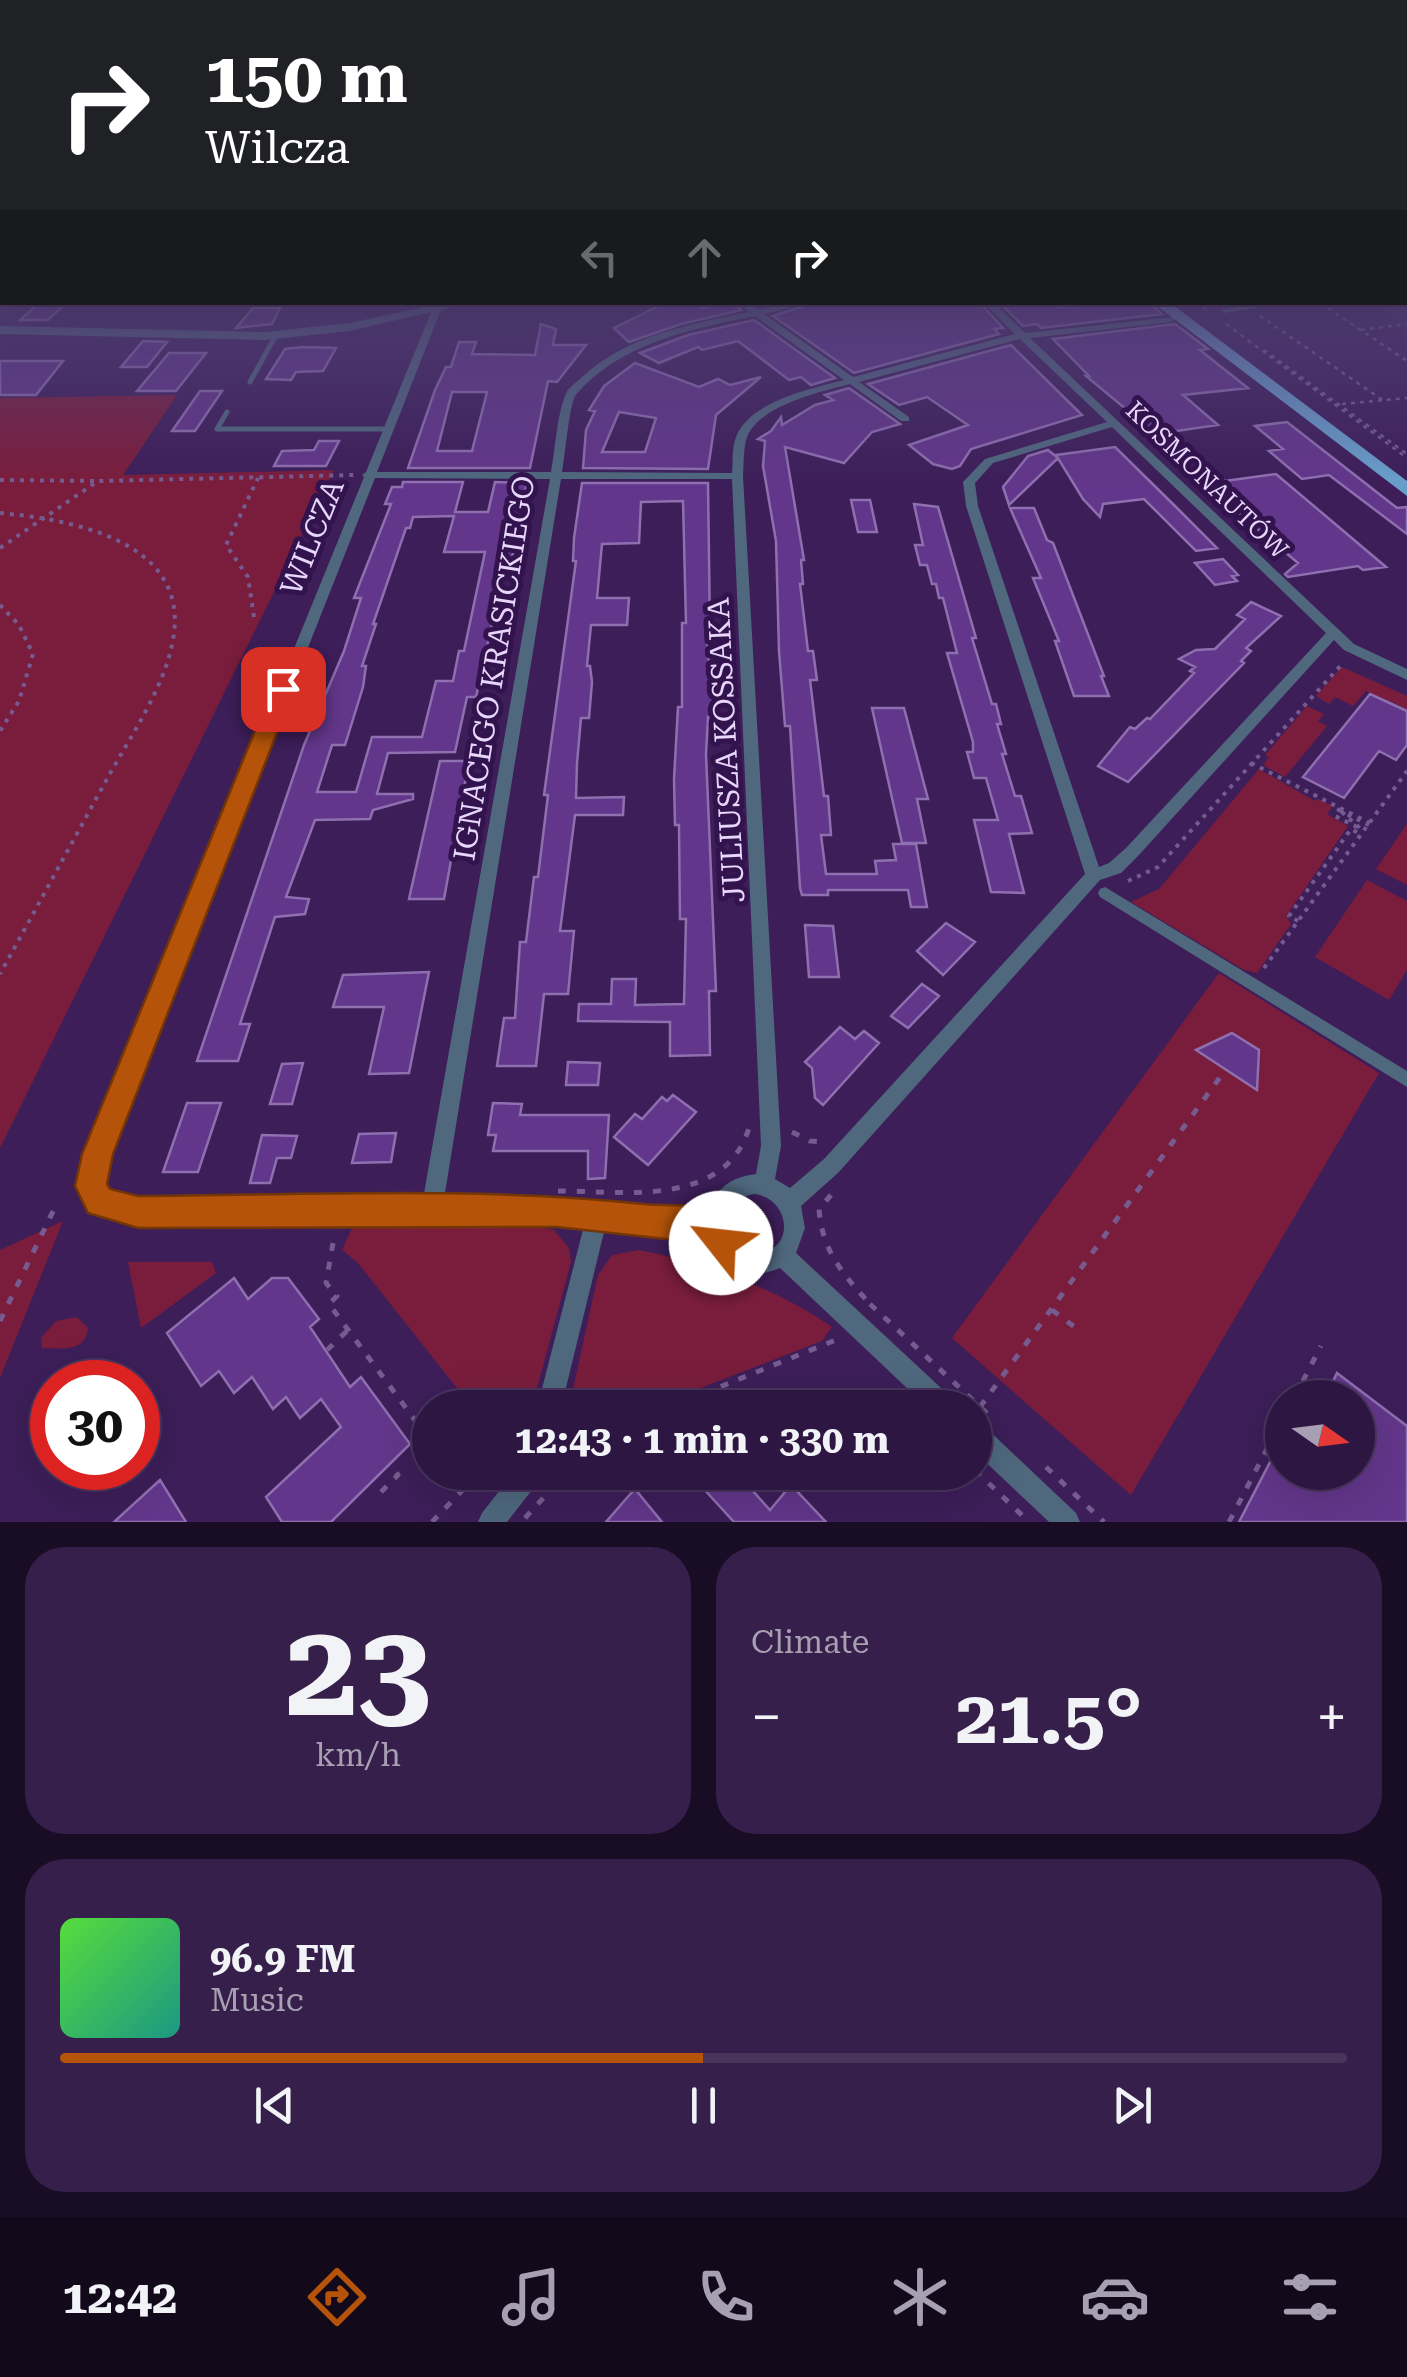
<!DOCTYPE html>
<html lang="en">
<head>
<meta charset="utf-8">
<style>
  body { margin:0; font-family:"Roboto Serif",serif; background:#361f4a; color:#f1f3f6; height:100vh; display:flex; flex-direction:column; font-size:38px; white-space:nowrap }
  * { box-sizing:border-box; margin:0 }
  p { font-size:32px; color:#a79fb2 }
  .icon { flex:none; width:55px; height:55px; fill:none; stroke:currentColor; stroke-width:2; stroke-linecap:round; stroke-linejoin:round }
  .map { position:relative; height:1522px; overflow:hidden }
  .side { display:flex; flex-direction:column; gap:25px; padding:25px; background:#190c25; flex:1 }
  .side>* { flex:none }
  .guide { position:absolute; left:0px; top:0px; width:1408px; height:305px; box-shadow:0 10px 40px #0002,0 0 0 2px #49355c; background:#202124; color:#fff; overflow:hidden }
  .needle { width:65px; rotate:104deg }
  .fabs { position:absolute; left:1265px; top:1380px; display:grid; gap:20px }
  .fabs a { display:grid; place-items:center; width:110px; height:110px; border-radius:50%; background:#2e1643; box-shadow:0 10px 40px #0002,0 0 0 2px #49355c; font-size:50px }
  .speed { position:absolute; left:30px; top:1360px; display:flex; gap:20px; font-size:50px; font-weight:700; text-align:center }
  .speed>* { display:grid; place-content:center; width:130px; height:130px; border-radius:50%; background:#2e1643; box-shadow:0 10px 40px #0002,0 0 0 2px #49355c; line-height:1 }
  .speed .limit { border:15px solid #d22; background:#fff; color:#111 }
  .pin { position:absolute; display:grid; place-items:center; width:85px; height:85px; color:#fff; margin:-42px; border-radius:20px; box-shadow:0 5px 15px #0006 }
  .me { position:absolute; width:110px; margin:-55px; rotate:299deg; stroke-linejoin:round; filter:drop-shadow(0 0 8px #0008) }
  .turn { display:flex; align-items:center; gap:35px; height:210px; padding:0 40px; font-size:45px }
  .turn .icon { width:130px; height:130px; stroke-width:2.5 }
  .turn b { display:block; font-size:70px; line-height:85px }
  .lanes { display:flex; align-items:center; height:95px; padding:0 40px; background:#0003; justify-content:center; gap:50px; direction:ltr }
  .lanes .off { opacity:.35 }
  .big { font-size:75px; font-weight:700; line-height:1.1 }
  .side .tile { flex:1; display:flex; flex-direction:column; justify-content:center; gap:15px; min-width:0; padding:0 35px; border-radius:40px; background:#361f4a }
  .side .dial { align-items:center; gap:0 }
  .dial b { font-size:130px; line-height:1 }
  .song { display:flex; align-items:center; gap:30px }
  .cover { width:120px; height:120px; border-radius:15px; background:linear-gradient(135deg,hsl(110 70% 55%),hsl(170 70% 35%)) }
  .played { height:10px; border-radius:5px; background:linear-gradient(90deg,#b45309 50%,#49355c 50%) }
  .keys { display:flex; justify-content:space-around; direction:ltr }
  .heat { display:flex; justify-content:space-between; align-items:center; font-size:55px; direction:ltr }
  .side .tiles { flex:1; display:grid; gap:25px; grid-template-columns:1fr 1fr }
  .tile:last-child { grid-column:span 2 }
  .trip { position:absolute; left:412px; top:1390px; width:580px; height:100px; border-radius:50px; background:#2e1643; box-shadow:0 10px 40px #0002,0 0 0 2px #49355c; font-weight:700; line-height:100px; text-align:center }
  .tab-bar { display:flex; height:160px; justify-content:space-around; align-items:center; background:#12091b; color:#a79fb2 }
  .tab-bar .icon { width:70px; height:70px }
  .tab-bar .current { color:#b45309 }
  .tab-bar b { font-size:45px; color:#f1f3f6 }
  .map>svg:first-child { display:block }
</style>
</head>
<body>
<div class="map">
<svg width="1407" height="1522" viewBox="0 0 1407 1522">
  <rect width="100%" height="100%" fill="#3d1e59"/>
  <path fill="#7a1d3c" d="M177 395 123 475 334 470 0 1148V398Z
    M1342 667 1407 696V709L1366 691 1353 706 1335 697 1329 704 1316 696Z
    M1307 706 1324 714 1318 721 1327 726 1285 777 1263 765 1269 757 1265 755Z
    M1259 769 1315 801 1318 799 1333 806 1327 814 1348 826 1286 916 1291 924 1257 973 1244 970 1131 902 1159 889Z
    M1407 824V885L1376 869Z
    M1367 880 1407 901V970L1389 1000 1315 957Z
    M1219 973 1379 1073 1131 1495 952 1338Z
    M63 1221 0 1378V1250Z
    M525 1225 554 1230 569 1248 571 1262 532 1407H472L358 1263 342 1250 353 1226Z
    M639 1250C706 1263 776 1288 832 1327L822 1341 651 1407H589L573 1389 598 1275 612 1255Z
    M128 1262H212L216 1273 141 1328Z
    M77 1317 88 1328C85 1353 62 1348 42 1348L41 1338 56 1321Z"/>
  <path fill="#62368a" stroke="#8e6fb0" stroke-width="2.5" fill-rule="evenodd" d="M667 302 695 303 702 308 733 302 741 310 681 324 629 342 614 328Z
    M816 302H979L1003 328 994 329 999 334 854 373 773 316Z
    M999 302H1054L1059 307 1148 302 1162 314 1041 328 1037 324 1023 326Z
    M39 303H66L48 320H20Z
    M253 308H280L272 324 236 328Z
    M754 320 835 378 811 385 801 377 789 380 738 341 702 350 698 347 659 363 640 353 688 335Z
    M541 324 556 329 553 345H586L557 382 548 381 530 468H408L435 390 446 367H451L459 342H476L472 354 535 355ZM452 392H487L472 451H437Z
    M1175 324 1208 349 1200 350 1248 388 1183 395 1218 425 1156 434 1086 376H1089L1053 339Z
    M143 341 167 342 147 367H121Z
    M1011 345 1082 415 971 449 960 466 952 469 933 464 909 445 968 425 927 397 899 405 868 384Z
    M303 347 336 348 323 371 296 372 291 380 266 379 285 349Z
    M169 353H206L176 391H137Z
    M0 361H63L36 395H0Z
    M635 363 699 387 718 379 730 385 761 377 716 415 708 469 583 468 586 430 595 411 589 410 604 386ZM619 412 656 418 645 452H602Z
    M849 388 900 424 872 432 844 463 785 447 804 560H801L803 584H800L808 651H813L817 680H810L824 796H828L831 835H821L826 874H877L875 861 896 860 893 844H916L927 907H911L908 890H828V895H802L800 888 790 726H785L779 651 776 541 763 466 765 441 758 439 771 431 781 417 782 425 815 405 833 400 825 395Z
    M200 391H222L195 431H172Z
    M1287 422 1397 508 1407 507V534L1329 475 1302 479 1269 451 1283 449 1255 426Z
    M319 441H339L326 466H274L282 451 314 450Z
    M1115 447 1178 509 1217 548 1196 551 1144 499 1103 504 1100 517 1083 499 1056 455Z
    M1048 450 1058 458 1009 505 1003 487 1028 456Z
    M1210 467 1225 481 1276 474 1386 567 1363 570 1358 566 1288 577 1285 574 1298 563 1189 471Z
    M403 482H463L455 512H488L495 482 527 483 508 579H502L476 697H467L455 752 388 753 377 794H413V799L373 810 370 819 315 820 286 897 309 899 305 914 275 917 240 1024H250L238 1061H197L304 745 344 651 361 598H354L391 504H385L392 487H402ZM454 516 444 552H485L464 651H459L453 681H436L422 737H372L356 792H317L332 745H345L363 687 366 666H362L376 624H373L406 528H410L413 517Z
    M582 483H708L710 631H706L714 717H708L706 754 716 991H709L710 1055 670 1056V1022L578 1021 579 1004H611L612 979H636L635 1005 684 1004 686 919H680L679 825H675L674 779 678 707H682V623H686L683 501 641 502 639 543 602 544 597 598H629L627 625H591L587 666H590L592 682 589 718H581L577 763 576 798 624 797 623 815H575L560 931H574L568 994H544L536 1066H497L504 1018H515L520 942H526L534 877H538L548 795H544L576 561H573L574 538Z
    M851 500H870L877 532H858Z
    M914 504 938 507 976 638H972L992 704H996L1001 724H997L1006 754H1002L1015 796H1021L1032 833 1009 834 1024 893 991 892 974 820H998L986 778H974L967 752H973V742L947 653H957L943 598H939L936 584H932L927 565H920L915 545H923Z
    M1010 508H1034L1047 540 1053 543 1104 676H1101L1109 696H1074L1055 641H1059L1033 578H1041Z
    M1223 559 1238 575 1232 576 1237 581 1215 585 1195 563Z
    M1251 602 1281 616 1246 648 1251 651 1241 661 1244 663 1128 782 1098 766 1130 727 1135 729 1147 718 1150 719 1194 673 1190 671 1195 667 1179 659 1196 650 1215 649 1245 619 1237 615Z
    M1370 694 1407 711V745L1396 760 1379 751 1344 798 1303 777Z
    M872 708H904L928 799H917L926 843H902Z
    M440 761H469L444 899H409Z
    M946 923 975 942 943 975 917 951Z
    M805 925 833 926 839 977H809Z
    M429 972 409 1073 369 1074 384 1007H333L343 975Z
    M922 984 939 996 908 1028 891 1016Z
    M840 1027 855 1039 864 1031 879 1043 823 1105 815 1098 812 1068 805 1062Z
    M1232 1033 1259 1050 1257 1090 1196 1050Z
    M568 1062 600 1063 598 1085H566Z
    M303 1063 292 1104H270L282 1064Z
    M673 1095 696 1112 648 1165 614 1137 635 1114 642 1119 662 1097 667 1101Z
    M187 1103H221L198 1172H163Z
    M493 1103 522 1104 520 1115H609L605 1178 588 1179V1151H493L496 1135H488Z
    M396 1133 391 1162 352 1163 359 1134Z
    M262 1135 297 1136 291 1158H277L270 1183H250Z
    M234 1278 248 1299 272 1278H288L319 1319 310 1327 350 1387 361 1377 410 1444 331 1522H282L266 1497 341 1427 321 1399 300 1418 286 1397 273 1409 252 1377 234 1393 219 1371 201 1386 167 1333Z
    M1337 1373 1407 1426V1522H1239L1282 1439V1472H1358V1398H1325Z
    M714 1472H736L770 1510 791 1485 826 1522H734L702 1487Z
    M160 1480 186 1522H114Z
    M635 1489 662 1522H606L625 1500Z"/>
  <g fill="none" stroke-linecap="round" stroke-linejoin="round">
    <path stroke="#755b8f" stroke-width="2.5" stroke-dasharray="4 5" stroke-linecap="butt" d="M1196 302 1210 313
      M1328 308 1407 361
      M1260 316 1384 401
      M1226 324 1407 458
      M1361 330 1407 324
      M1264 350 1407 454
      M1342 404 1407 398"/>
    <path stroke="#755b8f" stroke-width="4" stroke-dasharray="4 6" stroke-linecap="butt" d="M0 480 98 481
      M0 513C67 519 186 539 174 633 168 683 131 735 107 779 71 844 36 909 0 974
      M0 548 98 481 354 475
      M0 605 19 625 33 654 19 701 0 731
      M254 617 248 577 226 545 258 478
      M1251 763 1340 808 1335 816 1361 829 1342 812 1369 825
      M1340 808 1370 823
      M1128 881 1158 867 1343 663
      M1298 921 1289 916 1351 829 1362 835
      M1264 968 1407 771"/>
    <path stroke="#755b8f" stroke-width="5" stroke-dasharray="8 11" stroke-linecap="butt" d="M792 1132 810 1141 825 1142
      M558 1191C625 1191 724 1208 749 1128
      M831 1195 819 1209C822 1251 843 1274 870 1304L868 1307
      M333 1243 326 1283 337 1296 329 1304 423 1431
      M870 1304 991 1417
      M1052 1310 1080 1331
      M0 1321 57 1203
      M327 1350 348 1330
      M1294 1398 1321 1346
      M980 1407 1226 1069
      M668 1408 843 1337
      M1046 1467 1104 1522
      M975 1470 1029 1522
      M381 1492 398 1475 390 1464
      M525 1518 567 1472
      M432 1522 480 1472
      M1229 1522 1282 1420"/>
    <path stroke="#4f687e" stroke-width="5" d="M250 382 276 335
      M217 429H387
      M217 429 227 412"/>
    <path fill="#4f687e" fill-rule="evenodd" d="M1105 887 1407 1071V1087L1100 897 1098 893 1100 889Z"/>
    <path fill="#4f687e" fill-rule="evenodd" d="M1407 295V301L1405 302V296Z
      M435 302H444L377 472H551C555 450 557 416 565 396 567 389 574 384 580 379 624 336 691 324 749 312L737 302H747L758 310 795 302H813L764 314 853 377 1015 334 983 302H993L1025 333 1174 317 1176 319 1171 322 1030 338 1354 644 1407 669V680L1344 650 1334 640 1138 856 1121 873 1100 880 838 1173 801 1206 805 1228 796 1253 954 1400 958 1408H928L780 1268C744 1283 718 1269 706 1234H666L605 1228 561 1408H537L584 1226 518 1219 138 1222 93 1209C78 1183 81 1182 88 1154L364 477 362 475 366 472ZM755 316 844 380C810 389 746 402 735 440 732 450 733 463 732 473L562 472C565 456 569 408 575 396 576 394 584 386 585 385 630 341 696 328 755 316ZM1020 339 1107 422 985 459 963 482 966 506 1085 874 824 1159 790 1188 775 1179 781 1146 743 476C744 463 743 449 747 437 760 405 820 392 850 384L901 421H909V417L859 382ZM1112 427 1326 633 1126 848 1109 863 1099 867 978 506 975 483 993 463ZM375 478 550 479 423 1199 138 1202 107 1193 102 1185 108 1154ZM561 479H732L761 1146 756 1174C730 1177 716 1189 707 1212H666L518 1199H444ZM755 1194C791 1200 795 1249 759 1253 719 1257 713 1199 755 1194Z
      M1262 302H1291L1224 313 1220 310Z
      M975 1423 984 1426 1076 1513 1080 1522H1049L975 1452Z
      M514 1472H542L539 1481 507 1522H478L482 1513Z"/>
    <path fill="#4f687e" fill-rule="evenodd" d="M450 302H475L349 331 265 340 0 334V326L265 332 349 323Z"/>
    <path fill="#699ecb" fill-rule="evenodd" d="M1152 302H1169L1407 481V496Z"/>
  </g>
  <linearGradient id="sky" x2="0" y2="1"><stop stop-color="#221031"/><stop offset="0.56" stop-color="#514176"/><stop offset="1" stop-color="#514176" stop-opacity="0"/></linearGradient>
  <rect width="1407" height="482" fill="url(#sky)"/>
  <path fill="#b45309" stroke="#753606" stroke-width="2.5" d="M283 682 294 689 113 1154 107 1184 110 1189 138 1196C306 1195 477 1186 644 1204 670 1207 703 1202 727 1212 733 1227 739 1239 732 1254L721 1259 709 1254 704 1239H666L557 1227 138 1228 88 1213 75 1186 82 1154 272 689Z"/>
  <g text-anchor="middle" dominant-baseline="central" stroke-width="10" stroke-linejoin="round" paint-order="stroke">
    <g font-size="25" fill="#e7d7fb" stroke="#33134d">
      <text transform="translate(1207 480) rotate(44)">KOSMONAUTÓW</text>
    </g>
    <g font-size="30" fill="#e7d7fb" stroke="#33134d">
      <text transform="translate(312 537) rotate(-68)">WILCZA</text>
      <text transform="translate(494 668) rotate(-81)">IGNACEGO KRASICKIEGO</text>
      <text transform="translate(726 750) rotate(-93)">JULIUSZA KOSSAKA</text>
    </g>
  </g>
</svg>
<div class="fabs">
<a><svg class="needle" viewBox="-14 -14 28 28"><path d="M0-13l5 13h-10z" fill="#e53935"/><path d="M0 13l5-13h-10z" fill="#a79fb2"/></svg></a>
</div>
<div class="speed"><div class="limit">30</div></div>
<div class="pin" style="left:283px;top:689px;background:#d93025"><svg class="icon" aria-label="arrive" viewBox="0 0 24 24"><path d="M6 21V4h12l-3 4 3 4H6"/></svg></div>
<svg class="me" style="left:721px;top:1243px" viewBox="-20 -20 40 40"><circle r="19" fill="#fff"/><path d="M0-13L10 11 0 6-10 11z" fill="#b45309"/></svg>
<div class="trip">12:43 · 1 min · 330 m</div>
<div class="guide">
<div class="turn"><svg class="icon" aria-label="right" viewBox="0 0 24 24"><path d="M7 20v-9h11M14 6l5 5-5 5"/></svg><div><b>150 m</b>Wilcza</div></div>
<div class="lanes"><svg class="icon off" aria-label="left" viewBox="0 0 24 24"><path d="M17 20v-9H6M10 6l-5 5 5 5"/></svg><svg class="icon off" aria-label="ahead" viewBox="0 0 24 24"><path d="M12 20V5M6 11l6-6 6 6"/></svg><svg class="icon" aria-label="right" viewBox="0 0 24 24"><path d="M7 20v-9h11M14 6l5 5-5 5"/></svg></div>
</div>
</div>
<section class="side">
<div class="tiles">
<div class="tile dial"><b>23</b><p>km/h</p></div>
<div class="tile"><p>Climate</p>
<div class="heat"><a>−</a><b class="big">21.5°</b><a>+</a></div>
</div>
<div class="tile">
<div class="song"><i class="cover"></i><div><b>96.9 FM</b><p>Music</p></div></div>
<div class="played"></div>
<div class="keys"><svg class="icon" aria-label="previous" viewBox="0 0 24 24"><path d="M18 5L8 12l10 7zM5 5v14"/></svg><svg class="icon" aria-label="pause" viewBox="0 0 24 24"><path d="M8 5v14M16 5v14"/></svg><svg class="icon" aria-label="next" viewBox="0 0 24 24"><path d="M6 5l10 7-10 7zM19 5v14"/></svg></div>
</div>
</div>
</section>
<nav class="tab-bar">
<b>12:42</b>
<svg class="icon current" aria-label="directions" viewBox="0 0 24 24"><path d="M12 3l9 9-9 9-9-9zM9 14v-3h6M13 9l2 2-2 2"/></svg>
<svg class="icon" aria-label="music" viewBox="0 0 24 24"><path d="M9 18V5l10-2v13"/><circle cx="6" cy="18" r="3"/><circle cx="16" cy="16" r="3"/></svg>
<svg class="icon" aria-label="phone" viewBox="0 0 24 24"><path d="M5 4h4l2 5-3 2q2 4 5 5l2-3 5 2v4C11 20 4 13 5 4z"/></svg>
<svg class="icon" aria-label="climate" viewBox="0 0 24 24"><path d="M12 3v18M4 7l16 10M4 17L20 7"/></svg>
<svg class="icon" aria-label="car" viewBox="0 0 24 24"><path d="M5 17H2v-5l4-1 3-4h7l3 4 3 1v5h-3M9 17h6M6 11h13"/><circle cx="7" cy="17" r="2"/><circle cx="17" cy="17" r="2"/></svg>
<svg class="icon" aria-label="filters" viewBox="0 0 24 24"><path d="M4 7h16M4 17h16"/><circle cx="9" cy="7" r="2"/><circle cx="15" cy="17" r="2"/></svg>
</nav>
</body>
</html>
